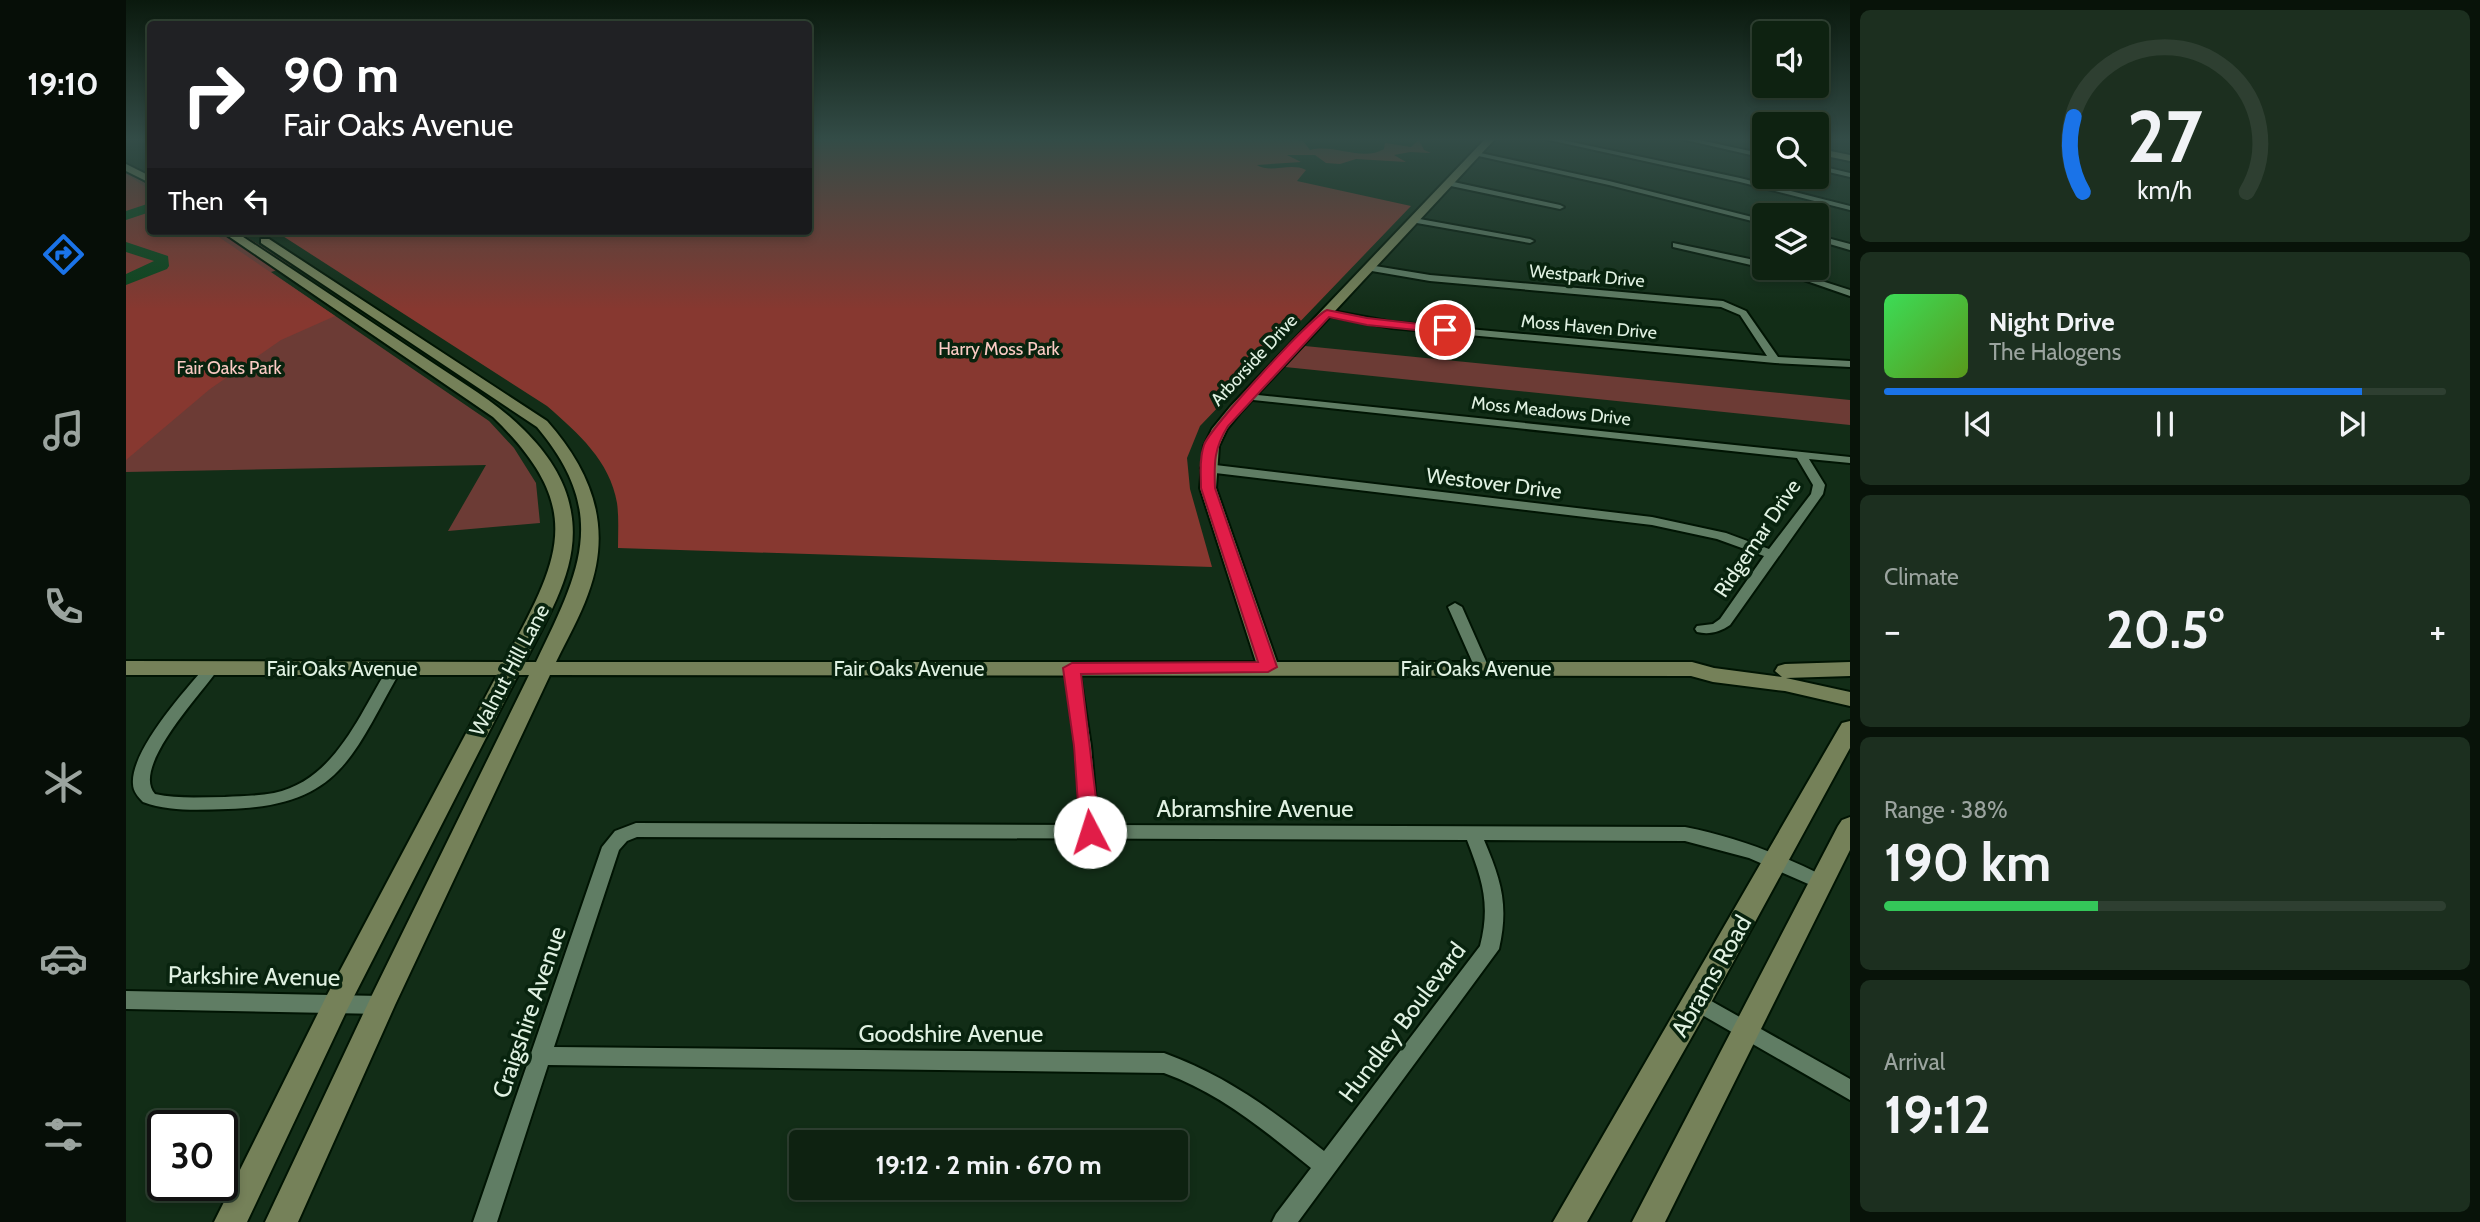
<!DOCTYPE html>
<html lang="en">
<head>
<meta charset="utf-8">
<style>
  body { margin:0; font-family:Cabin,sans-serif; background:#1c2f1f; color:#f1f3f6; height:100vh; display:flex; flex-direction:column; font-size:26px; white-space:nowrap }
  * { box-sizing:border-box; margin:0 }
  p { font-size:23px; color:#9ba49f }
  .icon { flex:none; width:38px; height:38px; fill:none; stroke:currentColor; stroke-width:2; stroke-linecap:round; stroke-linejoin:round }
  .map { position:relative; flex:1; overflow:hidden }
  .side { display:flex; flex-direction:column; gap:10px; padding:10px; background:#081309; width:630px }
  .side>* { flex:none }
  .hud { position:absolute; left:21px; top:21px; width:665px; height:214px; border-radius:7px; box-shadow:0 4px 10px #0003,0 0 0 2px #2e3f31; background:#202124; color:#fff; overflow:hidden }
  .fabs { position:absolute; left:1626px; top:21px; display:grid; gap:14px }
  .fabs a { display:grid; place-items:center; width:77px; height:77px; border-radius:7px; background:#0e2211; box-shadow:0 4px 10px #0003,0 0 0 2px #2e3f31; font-size:35px }
  .speed { position:absolute; left:21px; top:1110px; display:flex; gap:14px; font-size:35px; font-weight:700; text-align:center }
  .speed>* { display:grid; place-content:center; width:91px; height:91px; border-radius:50%; background:#0e2211; box-shadow:0 4px 10px #0003,0 0 0 2px #2e3f31; line-height:1 }
  .speed .limit { border:4px solid #111; border-radius:10px; background:#fff; color:#111 }
  .pin { position:absolute; display:grid; place-items:center; width:60px; height:60px; color:#fff; margin:-30px; border:4px solid #fff; border-radius:50%; box-shadow:0 2px 7px #0007 }
  .me { position:absolute; width:77px; margin:-38px; rotate:355deg; stroke-linejoin:round; filter:drop-shadow(0 0 5px #0008) }
  .turn { display:flex; align-items:center; gap:24px; height:147px; padding:0 21px; font-size:32px }
  .turn .icon { width:91px; height:91px; stroke-width:2.5 }
  .turn b { display:block; font-size:49px; line-height:60px }
  .then { display:flex; align-items:center; height:66px; padding:0 21px; background:#0003; gap:14px; font-size:26px }
  .big { font-size:52px; font-weight:700; line-height:1.1 }
  .side .widget { flex:1; display:flex; flex-direction:column; justify-content:center; gap:10px; min-width:0; padding:0 24px; border-radius:10px; background:#1c2f1f }
  .side .dial { align-items:center; gap:0 }
  .dial svg { height:182px; overflow:visible; fill:none; stroke:#2e3f31; stroke-width:7; stroke-linecap:round; text-anchor:middle }
  .dial text { fill:#f1f3f6; stroke:none }
  .song { display:flex; align-items:center; gap:21px }
  .cover { width:84px; height:84px; border-radius:10px; background:linear-gradient(135deg,hsl(130 70% 55%),hsl(90 70% 35%)) }
  .played { height:7px; border-radius:4px; background:linear-gradient(90deg,#1a73e8 85%,#2e3f31 85%) }
  .keys { display:flex; justify-content:space-around; direction:ltr }
  .heat { display:flex; justify-content:space-between; align-items:center; font-size:38px; direction:ltr }
  .charge { height:10px; border-radius:5px; background:linear-gradient(90deg,#34c759 38%,#2e3f31 0) }
  .trip { position:absolute; left:663px; top:1130px; width:399px; height:70px; border-radius:7px; background:#0e2211; box-shadow:0 4px 10px #0003,0 0 0 2px #2e3f31; font-weight:700; line-height:70px; text-align:center }
  main { display:flex; flex:1; min-height:0 }
  .menu { display:flex; flex-direction:column; width:126px; justify-content:space-around; align-items:center; background:#060e07; color:#9ba49f }
  .menu .icon { width:49px; height:49px }
  .menu .selected { color:#1a73e8 }
  .menu b { font-size:32px; color:#f1f3f6 }
  .map>svg:first-child { display:block }
</style>
</head>
<body>
<main>
<nav class="menu">
<b>19:10</b>
<svg class="icon selected" aria-label="directions" viewBox="0 0 24 24"><path d="M12 3l9 9-9 9-9-9zM9 14v-3h6M13 9l2 2-2 2"/></svg>
<svg class="icon" aria-label="music" viewBox="0 0 24 24"><path d="M9 18V5l10-2v13"/><circle cx="6" cy="18" r="3"/><circle cx="16" cy="16" r="3"/></svg>
<svg class="icon" aria-label="phone" viewBox="0 0 24 24"><path d="M5 4h4l2 5-3 2q2 4 5 5l2-3 5 2v4C11 20 4 13 5 4z"/></svg>
<svg class="icon" aria-label="climate" viewBox="0 0 24 24"><path d="M12 3v18M4 7l16 10M4 17L20 7"/></svg>
<svg class="icon" aria-label="car" viewBox="0 0 24 24"><path d="M5 17H2v-5l4-1 3-4h7l3 4 3 1v5h-3M9 17h6M6 11h13"/><circle cx="7" cy="17" r="2"/><circle cx="17" cy="17" r="2"/></svg>
<svg class="icon" aria-label="filters" viewBox="0 0 24 24"><path d="M4 7h16M4 17h16"/><circle cx="9" cy="7" r="2"/><circle cx="15" cy="17" r="2"/></svg>
</nav>
<div class="map">
<svg width="1724" height="1222" viewBox="0 0 1724 1222">
  <rect width="100%" height="100%" fill="#122d17"/>
  <path fill="#6c3b35" d="M0 171 24 186V231H112L165 266 145 272 363 421 388 448 410 483 414 523 322 531 360 465 0 472Z
    M1179 346 1724 400V425L1159 367Z"/>
  <path fill="#873830" d="M683 138H975L977 141 987 138H1148L1177 141 1184 150C1208 143 1236 162 1258 149L1259 143 1285 147 1293 140 1298 150 1305 153 1284 152 1268 155 1280 162 1230 159 1214 164 1200 163 1189 155H1161L1175 162 1131 165C1145 174 1164 162 1180 170L1171 181 1285 206 1074 426 1061 458 1064 489 1086 567 492 548C492 533 493 517 491 503 484 461 452 433 421 406L149 231H682Z
    M0 174 24 190V231H84L209 316 155 340 84 389 0 460Z"/>
  <g fill="none" stroke-linecap="round" stroke-linejoin="round">
    <path fill="#0d451c" fill-rule="evenodd" d="M24 203V212L0 220V211Z
      M0 242 42 256 43 266 41 269 0 285V274L28 261 0 252Z"/>
    <defs>
      <path id="street" d="M1414 138H1427L1614 178 1724 206V210L1614 182Z
        M1551 138H1564L1638 154V158Z
        M1350 152 1483 181 1638 220V224L1483 185 1348 155Z
        M1690 165 1724 173V177L1690 169Z
        M1323 181 1434 205 1438 207 1434 209 1320 185 1319 183Z
        M1288 218 1404 239 1408 241 1404 243 1285 222 1284 220Z
        M1690 235 1724 244V250L1690 240Z
        M1547 243 1638 262V268L1547 247Z
        M1243 265 1304 275 1597 301 1620 311 1652 357 1724 361V367L1649 363 1266 328 1198 315V311L1201 310 1266 322 1641 356 1614 315 1595 307 1304 281 1240 270V266Z
        M1643 268H1655L1724 290V296Z
        M1122 394 1724 457V463L1683 459 1699 485 1697 494 1604 625C1594 632 1583 635 1571 632L1569 629 1571 626 1587 624 1594 619 1638 556 1591 539 1526 525 1081 472 1075 468 1081 464 1526 517 1600 533 1643 549 1685 494 1687 485 1671 458 1118 399V395Z
        M1329 603 1336 607 1363 668 1361 671H1351L1349 668 1322 607Z
        M86 663 93 668C78 691 4 767 29 794 51 799 76 797 99 797 115 796 132 796 148 793 210 780 234 712 264 665H274L276 668C226 755 216 806 102 809 74 810 44 812 17 802 12 797 7 791 7 784 4 751 60 689 81 665Z
        M946 663 953 668 965 746 972 825 1559 827C1610 837 1656 855 1702 878L1705 883 1702 888 1696 890 1623 858 1559 841 1358 840C1375 880 1383 905 1373 949L1172 1222H1146L1150 1214 1185 1168C1139 1131 1094 1093 1038 1073L422 1065 371 1222H347L476 847 489 831 510 823 955 825 949 746 939 668ZM511 837 1341 840C1356 879 1365 904 1354 946L1198 1151C1146 1110 1101 1076 1038 1053L428 1047 493 850 501 841Z
        M0 991 255 996 262 999 265 1005 262 1011 255 1014 0 1009Z
        M1571 993 1724 1079V1100L1564 1008 1561 1002 1564 996Z"/>
      <path id="secondary" d="M1360 138H1370L1114 413 1101 429 1093 446 1090 488 1151 662H1566L1588 668 1656 677 1649 671 1652 666 1659 664 1724 662V676L1660 678 1724 692V706L1659 691 1587 682 1565 676 424 675 269 1005 172 1222H139L245 997 403 675H392L221 1010 121 1222H88L201 995 371 675H0V661L378 662C434 558 462 509 367 417L95 231H108C171 272 233 314 295 355 330 379 368 400 398 430 421 453 440 480 445 512 455 566 422 616 399 662H410C454 571 484 514 411 427L135 243V239H143L421 421C466 472 487 527 462 594 454 617 441 639 430 662H1130L1074 488 1078 446 1086 429 1104 407Z
        M1626 138H1638V143Z
        M1690 148 1724 155V161L1690 154Z
        M0 164 24 176V183L0 171Z
        M1724 721V748L1581 1010 1461 1222H1427L1713 728 1716 723Z
        M1724 817V850L1539 1222H1506L1712 826 1716 820Z"/>
    </defs>
    <use href="#street" stroke="#001403" stroke-width="4"/>
    <use href="#secondary" stroke="#001403" stroke-width="4"/>
    <use href="#street" fill="#607d64" fill-rule="evenodd"/>
    <use href="#secondary" fill="#758159" fill-rule="evenodd"/>
  </g>
  <linearGradient id="sky" x2="0" y2="1"><stop stop-color="#0a190d"/><stop offset="0.45" stop-color="#334c47"/><stop offset="1" stop-color="#334c47" stop-opacity="0"/></linearGradient>
  <rect width="1724" height="309" fill="url(#sky)"/>
  <path fill="#e11d48" stroke="#92132f" stroke-width="2" d="M1201 310 1241 318 1319 327 1325 330 1319 333 1241 325 1203 317 1102 426C1088 448 1088 463 1089 488L1151 667 1142 672 955 674 974 832 971 837 964 839 957 837 954 832 948 746 937 668 946 663 1132 662 1075 488C1075 474 1073 459 1078 445 1083 429 1186 316 1201 310Z"/>
  <g text-anchor="middle" dominant-baseline="central" stroke-width="7" stroke-linejoin="round" paint-order="stroke">
    <g font-size="18" fill="#e0f1e2" stroke="#08230e">
      <text transform="translate(1461 276) rotate(5)">Westpark Drive</text>
      <text transform="translate(1463 327) rotate(5)">Moss Haven Drive</text>
      <text transform="translate(1128 360) rotate(-47)">Arborside Drive</text>
      <text transform="translate(1425 411) rotate(6)">Moss Meadows Drive</text>
    </g>
    <g font-size="18" fill="#fbcbc4" stroke="#08230e">
      <text x="873" y="349">Harry Moss Park</text>
      <text x="103" y="368">Fair Oaks Park</text>
    </g>
    <g font-size="21" fill="#e0f1e2" stroke="#08230e">
      <text transform="translate(1368 483) rotate(7)">Westover Drive</text>
      <text transform="translate(1631 538) rotate(-56)">Ridgemar Drive</text>
      <text x="216" y="668">Fair Oaks Avenue</text>
      <text x="783" y="668">Fair Oaks Avenue</text>
      <text x="1350" y="668">Fair Oaks Avenue</text>
      <text transform="translate(383 670) rotate(-62)">Walnut Hill Lane</text>
    </g>
    <g font-size="24" fill="#e0f1e2" stroke="#08230e">
      <text x="1129" y="808">Abramshire Avenue</text>
      <text transform="translate(128 976) rotate(1)">Parkshire Avenue</text>
      <text transform="translate(1585 976) rotate(-60)">Abrams Road</text>
      <text transform="translate(403 1012) rotate(-71)">Craigshire Avenue</text>
      <text transform="translate(1276 1022) rotate(-53)">Hundley Boulevard</text>
      <text x="825" y="1033">Goodshire Avenue</text>
    </g>
  </g>
</svg>
<div class="fabs">
<a><svg class="icon" aria-label="sound" viewBox="0 0 24 24"><path d="M4 9h4l5-4v14l-5-4H4zM17 9q2 3 0 6"/></svg></a>
<a><svg class="icon" aria-label="search" viewBox="0 0 24 24"><circle cx="10" cy="10" r="6"/><path d="M15 15l6 6"/></svg></a>
<a><svg class="icon" aria-label="layers" viewBox="0 0 24 24"><path d="M12 4l9 5-9 5-9-5zM3 14l9 5 9-5"/></svg></a>
</div>
<div class="speed"><div class="limit">30</div></div>
<div class="pin" style="left:1319px;top:330px;background:#d93025"><svg class="icon" aria-label="arrive" viewBox="0 0 24 24"><path d="M6 21V4h12l-3 4 3 4H6"/></svg></div>
<svg class="me" style="left:964px;top:832px" viewBox="-20 -20 40 40"><circle r="19" fill="#fff"/><path d="M0-13L10 11 0 6-10 11z" fill="#e11d48"/></svg>
<div class="trip">19:12 · 2 min · 670 m</div>
<div class="hud">
<div class="turn"><svg class="icon" aria-label="right" viewBox="0 0 24 24"><path d="M7 20v-9h11M14 6l5 5-5 5"/></svg><div><b>90 m</b>Fair Oaks Avenue</div></div>
<div class="then">Then<svg class="icon" aria-label="left" viewBox="0 0 24 24"><path d="M17 20v-9H6M10 6l-5 5 5 5"/></svg></div>
</div>
</div>
<section class="side">
<div class="widget dial"><svg viewBox="0 0 100 80">
<path d="M14 69A42 42 0 1 1 86 69"/>
<path d="M14 69A42 42 0 0 1 10 36" stroke="#1a73e8"/>
<text x="50" y="56" font-size="32" font-weight="700">27</text>
<text x="50" y="72" font-size="11">km/h</text>
</svg></div>
<div class="widget">
<div class="song"><i class="cover"></i><div><b>Night Drive</b><p>The Halogens</p></div></div>
<div class="played"></div>
<div class="keys"><svg class="icon" aria-label="previous" viewBox="0 0 24 24"><path d="M18 5L8 12l10 7zM5 5v14"/></svg><svg class="icon" aria-label="pause" viewBox="0 0 24 24"><path d="M8 5v14M16 5v14"/></svg><svg class="icon" aria-label="next" viewBox="0 0 24 24"><path d="M6 5l10 7-10 7zM19 5v14"/></svg></div>
</div>
<div class="widget"><p>Climate</p>
<div class="heat"><a>−</a><b class="big">20.5°</b><a>+</a></div>
</div>
<div class="widget"><p>Range · 38%</p><b class="big">190 km</b><div class="charge"></div></div>
<div class="widget"><p>Arrival</p><b class="big">19:12</b></div>
</section>
</main>
</body>
</html>
